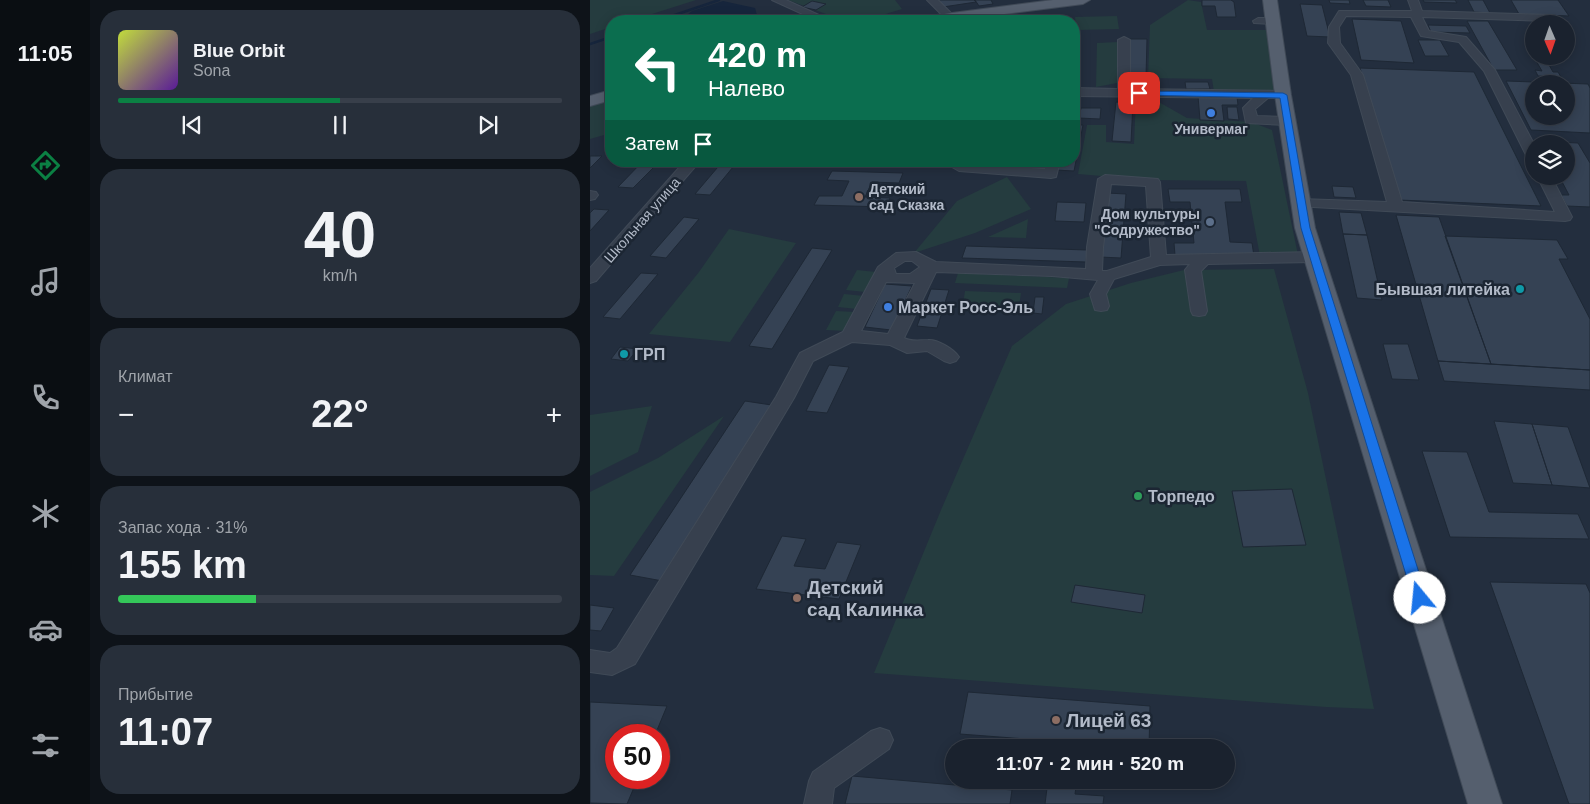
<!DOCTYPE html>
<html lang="ru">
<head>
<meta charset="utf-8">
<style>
  body { margin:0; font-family:Helvetica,sans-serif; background:#272f3a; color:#f1f3f6; height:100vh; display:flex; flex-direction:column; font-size:19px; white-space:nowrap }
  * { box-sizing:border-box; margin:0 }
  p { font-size:16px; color:#9fa4aa }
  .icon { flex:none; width:28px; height:28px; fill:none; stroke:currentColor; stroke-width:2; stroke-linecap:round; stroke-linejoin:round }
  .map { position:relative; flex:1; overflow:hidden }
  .drawer { display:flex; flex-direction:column; gap:10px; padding:10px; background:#0e1319; width:500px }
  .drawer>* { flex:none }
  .guide { position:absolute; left:15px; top:15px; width:475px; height:152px; border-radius:20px; box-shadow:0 2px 12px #0003,0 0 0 1px #383f4a; background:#0b6e4f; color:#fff; overflow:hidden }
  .needle { width:32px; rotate:178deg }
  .controls { position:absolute; left:935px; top:15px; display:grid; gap:10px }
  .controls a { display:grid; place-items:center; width:50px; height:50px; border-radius:50%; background:#1a222e; box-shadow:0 2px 12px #0003,0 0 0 1px #383f4a; font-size:25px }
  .speed { position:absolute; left:15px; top:724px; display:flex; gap:10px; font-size:25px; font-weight:700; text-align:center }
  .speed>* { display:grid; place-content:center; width:65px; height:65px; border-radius:50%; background:#1a222e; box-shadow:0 2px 12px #0003,0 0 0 1px #383f4a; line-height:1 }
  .speed .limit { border:8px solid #d22; background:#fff; color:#111 }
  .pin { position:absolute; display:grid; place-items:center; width:42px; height:42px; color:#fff; margin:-21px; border-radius:10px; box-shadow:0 2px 8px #0006 }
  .me { position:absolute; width:55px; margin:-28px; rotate:343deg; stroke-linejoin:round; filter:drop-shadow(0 0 4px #0008) }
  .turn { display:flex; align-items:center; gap:18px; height:105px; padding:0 20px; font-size:22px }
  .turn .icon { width:65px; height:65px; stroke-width:2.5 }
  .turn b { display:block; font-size:35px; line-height:42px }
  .then { display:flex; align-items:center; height:48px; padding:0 20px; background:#0003; gap:10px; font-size:19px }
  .big { font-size:38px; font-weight:700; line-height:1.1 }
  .drawer .widget { flex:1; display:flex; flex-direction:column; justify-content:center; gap:8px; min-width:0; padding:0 18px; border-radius:20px; background:#272f3a }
  .drawer .dial { align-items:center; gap:0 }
  .dial b { font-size:65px; line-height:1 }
  .song { display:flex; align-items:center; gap:15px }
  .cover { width:60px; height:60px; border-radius:8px; background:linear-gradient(135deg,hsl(70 70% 55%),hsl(270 70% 35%)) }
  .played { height:5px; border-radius:2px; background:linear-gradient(90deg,#0b8043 50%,#383f4a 50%) }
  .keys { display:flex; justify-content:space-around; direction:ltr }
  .heat { display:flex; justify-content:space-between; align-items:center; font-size:28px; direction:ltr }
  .charge { height:8px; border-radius:4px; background:linear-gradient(90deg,#34c759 31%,#383f4a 0) }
  .trip { position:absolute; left:355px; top:739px; width:290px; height:50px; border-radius:25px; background:#1a222e; box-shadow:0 2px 12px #0003,0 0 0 1px #383f4a; font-weight:700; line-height:50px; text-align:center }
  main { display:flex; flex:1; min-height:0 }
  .tabs { display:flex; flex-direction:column; width:90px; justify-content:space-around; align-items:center; background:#0a0e12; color:#9fa4aa }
  .tabs .icon { width:35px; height:35px }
  .tabs .current { color:#0b8043 }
  .tabs b { font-size:22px; color:#f1f3f6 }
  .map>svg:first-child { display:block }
</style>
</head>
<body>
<main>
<nav class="tabs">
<b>11:05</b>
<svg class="icon current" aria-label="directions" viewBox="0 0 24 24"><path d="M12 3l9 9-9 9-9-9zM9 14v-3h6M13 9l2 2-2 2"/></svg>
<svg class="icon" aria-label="music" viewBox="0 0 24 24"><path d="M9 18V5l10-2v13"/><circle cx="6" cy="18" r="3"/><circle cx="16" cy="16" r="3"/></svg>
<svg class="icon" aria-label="phone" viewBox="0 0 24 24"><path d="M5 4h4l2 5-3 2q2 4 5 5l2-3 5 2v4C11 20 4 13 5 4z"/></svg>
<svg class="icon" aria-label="climate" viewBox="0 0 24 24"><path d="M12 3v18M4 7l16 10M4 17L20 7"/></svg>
<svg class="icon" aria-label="car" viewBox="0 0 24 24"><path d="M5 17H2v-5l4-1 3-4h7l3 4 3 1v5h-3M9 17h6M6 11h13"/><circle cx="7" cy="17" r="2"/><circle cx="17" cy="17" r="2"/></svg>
<svg class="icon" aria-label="filters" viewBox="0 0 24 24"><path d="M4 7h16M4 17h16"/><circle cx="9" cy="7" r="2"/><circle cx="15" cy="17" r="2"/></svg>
</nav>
<section class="drawer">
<div class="widget">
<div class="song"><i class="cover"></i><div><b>Blue Orbit</b><p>Sona</p></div></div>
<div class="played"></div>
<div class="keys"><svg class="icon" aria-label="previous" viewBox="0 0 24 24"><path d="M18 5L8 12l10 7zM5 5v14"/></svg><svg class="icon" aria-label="pause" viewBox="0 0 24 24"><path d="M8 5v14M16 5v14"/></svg><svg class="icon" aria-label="next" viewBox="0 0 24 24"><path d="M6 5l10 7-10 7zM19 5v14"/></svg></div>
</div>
<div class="widget dial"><b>40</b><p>km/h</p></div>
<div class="widget"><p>Климат</p>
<div class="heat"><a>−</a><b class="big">22°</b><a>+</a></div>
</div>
<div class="widget"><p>Запас хода · 31%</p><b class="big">155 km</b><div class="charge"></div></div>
<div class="widget"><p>Прибытие</p><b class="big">11:07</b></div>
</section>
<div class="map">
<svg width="1000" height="804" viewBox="0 0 1000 804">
  <rect width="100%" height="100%" fill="#232e3e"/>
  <path fill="#253c3f" d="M0 0H106L40 21H21V27L0 34Z
    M198 0H305L312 9 272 21H255Z
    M598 0 611 2 617 30H677L688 93 624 92 622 79 558 78 560 25Z
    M527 16 529 29 486 30 485 17Z
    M528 42 527 83 506 87 507 43Z
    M546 97H560L597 118 661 122 682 130 708 255 670 256 656 181 559 180 488 174 497 125H516V142L544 144Z
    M21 99V133L0 139V105Z
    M417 177 441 209 385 233 324 253 367 201Z
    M438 219 436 238 398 237Z
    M139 229 206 243 140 342 59 334 109 272Z
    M684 269 718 393 784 709 736 707 284 673 351 510 422 346 476 304 541 283 594 270Z
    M267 270 286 272 276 292 256 290Z
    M368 273 479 278 477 288 365 283Z
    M375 291 431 293 428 313 372 311Z
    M254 294 274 296 267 309 248 307Z
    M246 311 265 312 256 331 236 330Z
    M62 406 48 452 0 476V415Z
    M134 416 24 576 0 575V492L68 458Z"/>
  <path fill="#16253c" d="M133 1 165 8 167 15 154 21H89L102 11Z"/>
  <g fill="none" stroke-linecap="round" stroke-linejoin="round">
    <path stroke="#16253c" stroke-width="2.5" d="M67 21 129 0
      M0 44 21 37"/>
  </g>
  <path fill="#354254" stroke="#1e2835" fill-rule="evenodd" d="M349 0H384L386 2 353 7Z
    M385 0H401L403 4 389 6Z
    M612 0H641L644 2 646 17H627L625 6H612Z
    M739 0H759L760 4 740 3Z
    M773 0H798L801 7 776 6Z
    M833 0H865L867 3 834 2Z
    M878 0H893L900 13 884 12Z
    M921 0H968L979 16 929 14Z
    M222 1 236 4 226 10 212 7Z
    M710 4 732 5 740 37 717 36Z
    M762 19 811 21 824 63 771 60Z
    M877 21H898L927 70H904Z
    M838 25 876 26 880 33 841 32Z
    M537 39H557L556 77 535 76Z
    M828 40H850L859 56H835Z
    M935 42H944V56H954L963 72H968L971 77 948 76 945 70 952 71Z
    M770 68 884 72 951 206 809 200Z
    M537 79H561L562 88H537Z
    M916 81 998 84 1000 88V133L941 130ZM944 84H976V116H944Z
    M595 82H618L620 89H596Z
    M608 96 647 97 648 105H632L634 121 610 120Z
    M526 102 543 103 541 142 522 141Z
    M637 107H647L649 120 638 119Z
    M491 108H511L510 119 489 118Z
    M484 125H493L484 171 465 170 466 161H484Z
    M943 141 988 143 1000 163V207L977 206 971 195H979L969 176H976V144H945Z
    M0 156H12L0 168Z
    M53 161 69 162 43 188 28 187Z
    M133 161H148L120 195 105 194Z
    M392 161H412L410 167 391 166Z
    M242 171 313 173 309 183 282 182 275 197 300 198 296 207 224 205 229 196H252L259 181 237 180Z
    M742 186 763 187 766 198 744 197Z
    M578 189H650L652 202H635L640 242 662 243 664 256 585 255 584 243H604L600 202H580Z
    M517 193 536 194 531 258 510 257Z
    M467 202 496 203 494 222 465 221Z
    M4 209 19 210 0 231V213Z
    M749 212 771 213 777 235 753 234Z
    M806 215 849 217 901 364 848 361Z
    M94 217 109 219 76 258 60 256Z
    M753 234 777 235 792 300 767 298Z
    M855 236 967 240 978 259H969L1000 319V370L901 364Z
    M376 246 497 250 496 262 372 258Z
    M222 248 242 250 182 349 159 346Z
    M51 273 68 274 30 319 13 317Z
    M295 284 322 286 301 330 275 327Z
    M341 289 359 290 347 328 327 326Z
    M445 297H454L452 314 443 313Z
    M793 344H818L829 380 802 379Z
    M30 347 48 349 38 361 21 359Z
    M848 361 1000 370V390L854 381Z
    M239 365 259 367 237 413 216 411Z
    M155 401 188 406 78 582 40 575Z
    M904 421 942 424 962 485 923 483Z
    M942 424 978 427 1000 488 962 485Z
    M832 451 877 452 899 512 988 514 999 539 860 537Z
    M702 489 716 545 653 547 642 491Z
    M192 536 216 539 204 566 235 569 247 542 271 545 249 599 166 589Z
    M900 582 996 584 1000 593V804H979Z
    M485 585 555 595 552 613 481 602Z
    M0 605 24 608 11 631 0 630Z
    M378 692 560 706 559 748H461L462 741 370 734Z
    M0 702 77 706 65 735H26V778H48L37 804 0 803Z
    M262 776 422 790 420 804H255Z
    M458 780H487L485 794 514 796 513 804H455Z"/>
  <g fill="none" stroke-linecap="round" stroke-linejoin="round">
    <defs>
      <path id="minor" d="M182 0H196L242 21H228Z
        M337 0H348L365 17 364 19H356Z
        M818 0H828L832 11 962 15 967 18 962 21 832 17 839 31 876 37 905 70 944 144V161L937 157 894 71 869 42 831 36 821 17 756 16 749 27 750 43 773 75 812 202 965 212 947 176H961L982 217 980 220 975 221 705 206 703 203 705 200 710 199 797 202 761 75 738 43 739 27 749 11H822Z
        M668 18H683L688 21 683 24 664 23 663 21Z
        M534 37 540 40V89L693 91 697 92 699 95 697 98H678L665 109 667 116 697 117 703 121 697 125 656 123 653 108 663 98 484 96V88L528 89V40Z
        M95 161H110L6 281 0 283V268Z
        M456 161H470L466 177 461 178 369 171 362 167 369 163 455 169Z
        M515 175 568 179 570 182 576 255 724 252 730 254 732 257 730 260 724 262 618 264 611 271 617 311 615 315 609 316 603 315 601 311 595 270 600 264 570 265 524 279 516 294 519 306 517 310 511 311 505 310 500 294 508 280 462 276 346 272 314 338C322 342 329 340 338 340 347 339 364 349 369 357L366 361 360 363 354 361 337 351 317 353 300 345 262 342 223 361 204 398 45 664 22 675 0 672V650L20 653 27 648 186 397 210 353 253 332 288 267 306 253 326 252 346 262 496 269 497 247 508 179ZM521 184 556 186 561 257 517 271H512L513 247ZM315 261H322L330 267 320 274H306L304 268ZM296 282 325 283 298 334 271 331Z
        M0 191 6 192 8 195 5 199 0 200Z
        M290 728 299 731 303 740 299 749 244 788 242 804H214L219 781 223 772 281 731Z"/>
      <path id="major" d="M463 0H500L493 4 360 21H324L331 17Z
        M673 0H687L701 95 725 228 912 804H878L705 228 685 95Z
        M21 90V100L0 106V96Z"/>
    </defs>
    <use href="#minor" stroke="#404a57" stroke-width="2"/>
    <use href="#major" stroke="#404a57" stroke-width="2"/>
    <use href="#minor" fill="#37404e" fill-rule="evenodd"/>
    <use href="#major" fill="#555f6e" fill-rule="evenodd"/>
  </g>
  <path fill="#1a73e8" stroke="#114b97" d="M547 91 693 93 697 95 720 228 837 598 835 602 830 603 825 602 823 598 711 228 690 98 549 95 546 93Z"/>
  <g fill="#3f7fe0" stroke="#1c2633" stroke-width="2">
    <circle cx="621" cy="113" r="5"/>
    <circle cx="298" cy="307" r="5"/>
  </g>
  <g fill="#8d6e63" stroke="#1c2633" stroke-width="2">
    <circle cx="269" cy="197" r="5"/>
    <circle cx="207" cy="598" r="5"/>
    <circle cx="466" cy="720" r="5"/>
  </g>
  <circle fill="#5c6f8a" stroke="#1c2633" stroke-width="2" cx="620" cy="222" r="5"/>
  <g fill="#0f9aa8" stroke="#1c2633" stroke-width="2">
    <circle cx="930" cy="289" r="5"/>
    <circle cx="34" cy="354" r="5"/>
  </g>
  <circle fill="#2e9e5b" stroke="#1c2633" stroke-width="2" cx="548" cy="496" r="5"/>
  <g text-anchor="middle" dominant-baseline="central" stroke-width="5" stroke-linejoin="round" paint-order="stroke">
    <g font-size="14" font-weight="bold" fill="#b3bbc9" stroke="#1c2633">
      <text x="621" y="129">Универмаг</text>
      <text x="279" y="189" text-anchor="start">Детский<tspan x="279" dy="16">сад Сказка</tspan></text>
      <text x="610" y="214" text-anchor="end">Дом культуры<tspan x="610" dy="16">"Содружество"</tspan></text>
    </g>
    <g font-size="14" fill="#b3bbc9" stroke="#1c2633">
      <text transform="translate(52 220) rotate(-49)">Школьная улица</text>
    </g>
    <g font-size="16" font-weight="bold" fill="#b3bbc9" stroke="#1c2633" text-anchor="start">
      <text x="920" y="289" text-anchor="end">Бывшая литейка</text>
      <text x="308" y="307">Маркет Росс-Эль</text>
      <text x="44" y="354">ГРП</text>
      <text x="558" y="496">Торпедо</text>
    </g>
    <g font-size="19" font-weight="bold" fill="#b3bbc9" stroke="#1c2633" text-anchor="start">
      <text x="217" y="587">Детский<tspan x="217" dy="22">сад Калинка</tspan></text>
      <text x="476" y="720">Лицей 63</text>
    </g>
  </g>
</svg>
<div class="controls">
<a><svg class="needle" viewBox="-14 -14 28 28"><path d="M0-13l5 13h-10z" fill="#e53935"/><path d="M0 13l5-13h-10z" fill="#9fa4aa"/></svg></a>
<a><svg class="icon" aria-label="search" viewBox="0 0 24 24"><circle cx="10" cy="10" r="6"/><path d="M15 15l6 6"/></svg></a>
<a><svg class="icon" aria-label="layers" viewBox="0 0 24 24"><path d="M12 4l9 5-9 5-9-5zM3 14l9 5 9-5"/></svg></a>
</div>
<div class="speed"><div class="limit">50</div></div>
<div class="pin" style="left:549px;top:93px;background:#d93025"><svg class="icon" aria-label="arrive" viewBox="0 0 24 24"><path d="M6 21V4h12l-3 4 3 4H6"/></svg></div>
<svg class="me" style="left:830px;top:598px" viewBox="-20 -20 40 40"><circle r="19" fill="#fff"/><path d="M0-13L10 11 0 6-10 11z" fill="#1a73e8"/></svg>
<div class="trip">11:07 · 2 мин · 520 m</div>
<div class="guide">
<div class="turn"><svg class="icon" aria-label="left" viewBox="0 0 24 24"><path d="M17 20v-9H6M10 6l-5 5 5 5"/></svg><div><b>420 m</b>Налево</div></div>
<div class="then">Затем<svg class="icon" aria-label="arrive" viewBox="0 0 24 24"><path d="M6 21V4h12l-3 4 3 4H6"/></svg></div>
</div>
</div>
</main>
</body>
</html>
